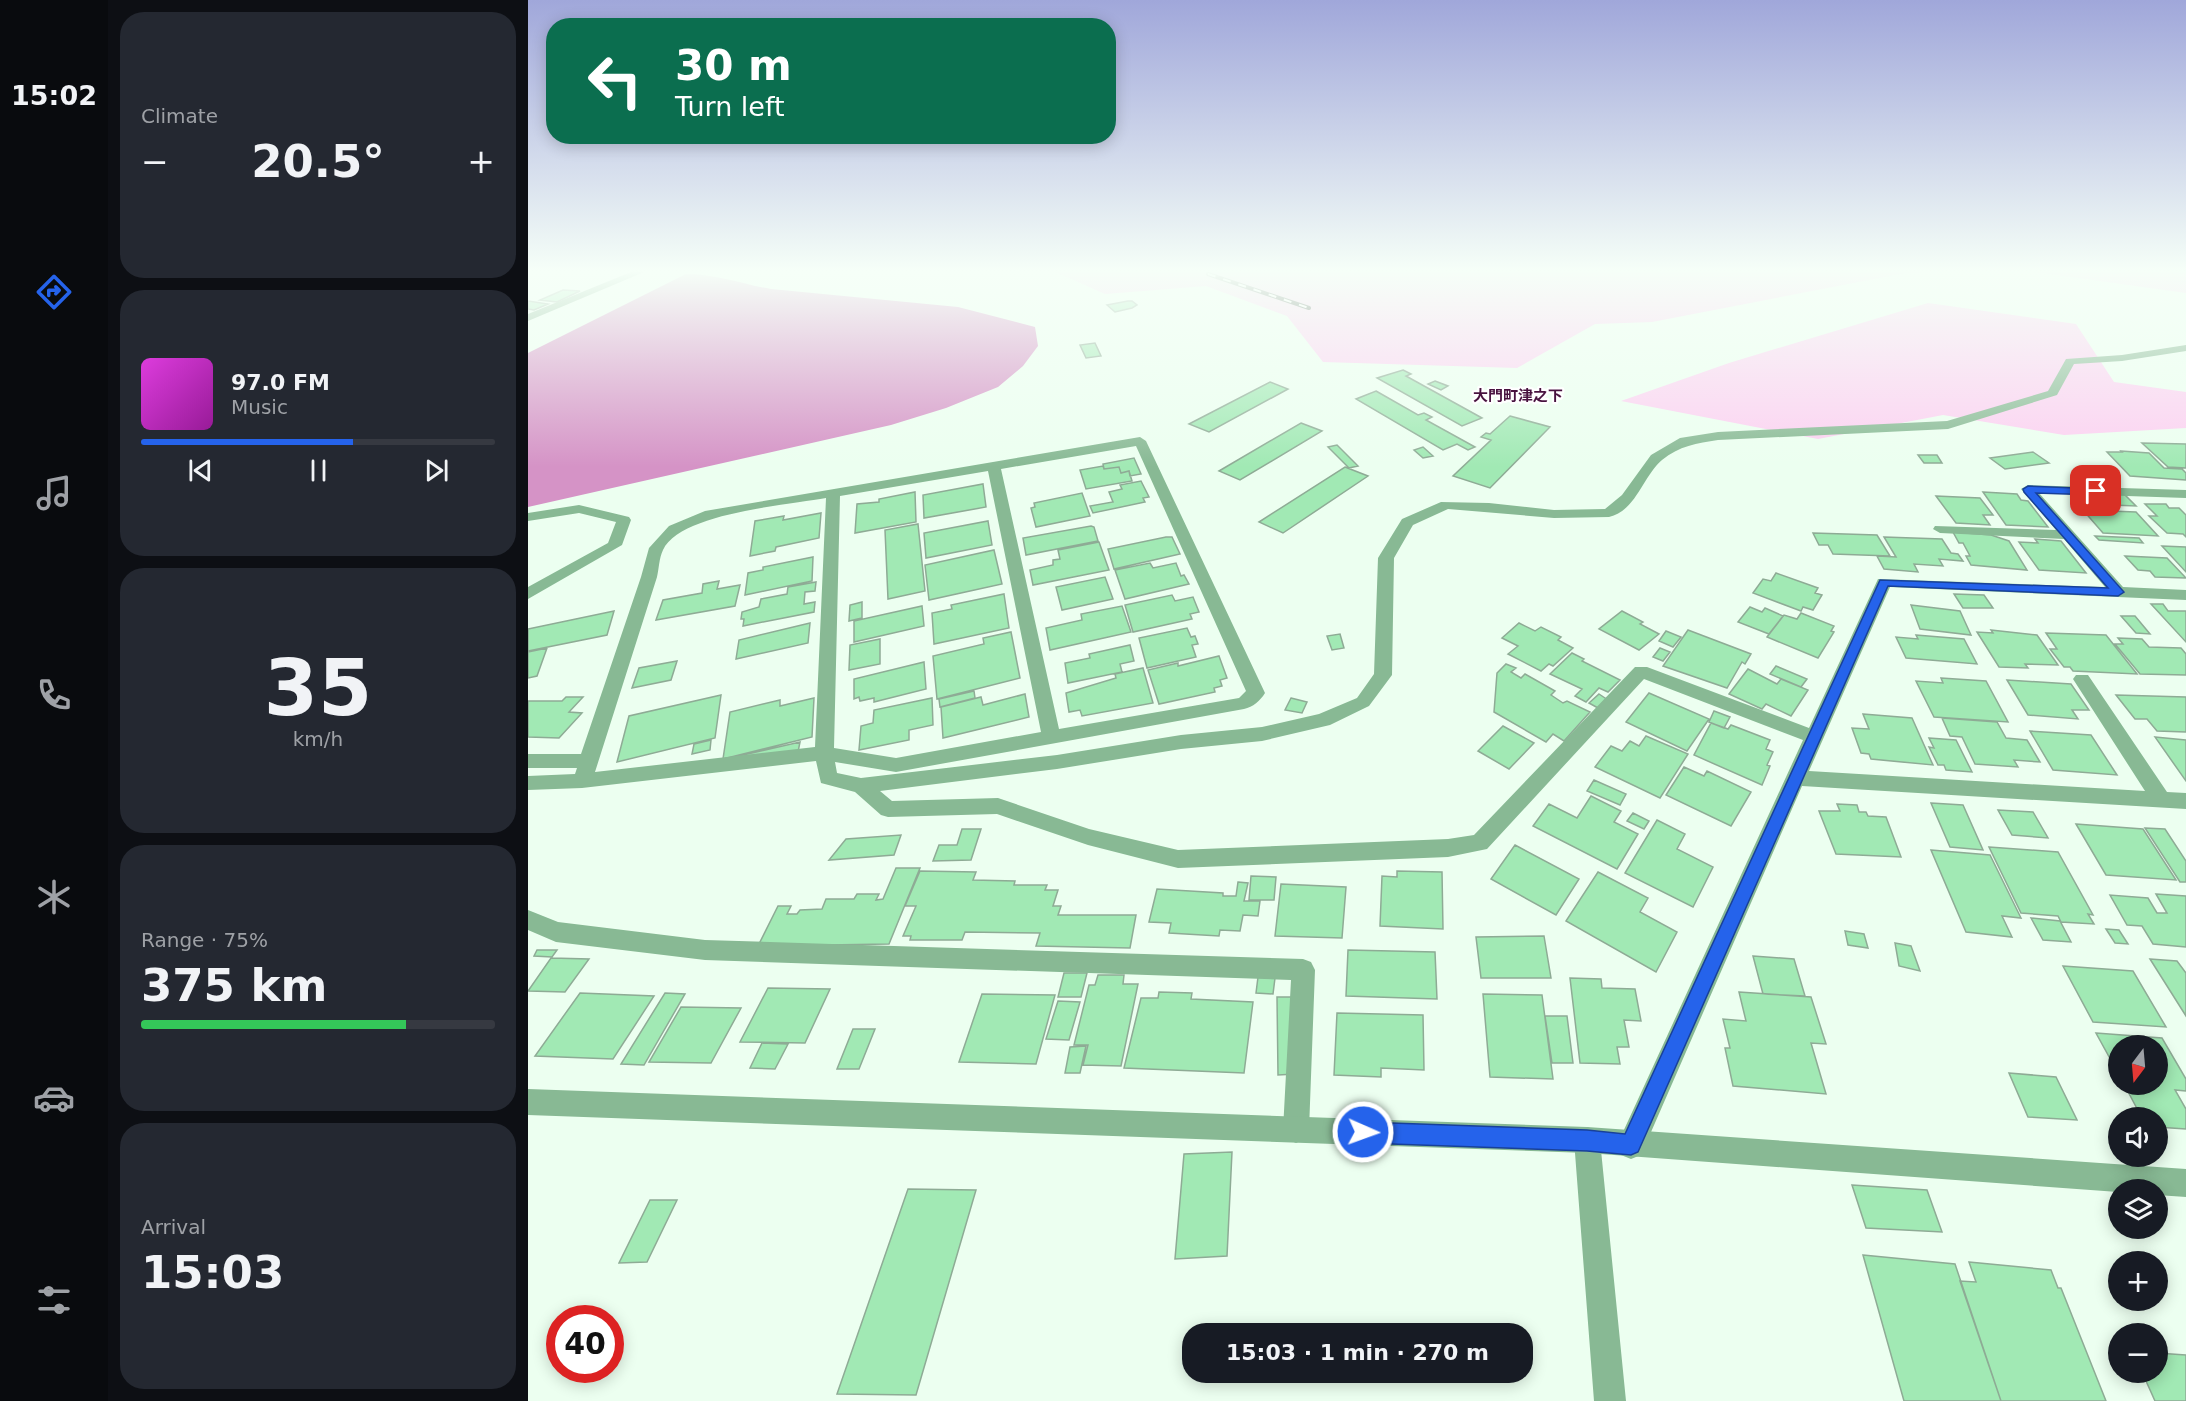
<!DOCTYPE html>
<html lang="en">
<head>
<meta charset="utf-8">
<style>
  body { margin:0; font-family:"DejaVu Sans","Noto Sans JP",sans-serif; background:#242831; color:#f1f3f6; height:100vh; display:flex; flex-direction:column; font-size:22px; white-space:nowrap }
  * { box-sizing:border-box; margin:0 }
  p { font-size:20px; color:#9ea1a6 }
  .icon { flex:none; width:33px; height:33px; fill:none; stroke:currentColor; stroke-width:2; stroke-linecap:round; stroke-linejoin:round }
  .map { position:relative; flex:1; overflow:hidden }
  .panel { display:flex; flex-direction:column; gap:12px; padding:12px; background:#0d0f14; width:420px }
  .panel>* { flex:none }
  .banner { position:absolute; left:18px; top:18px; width:570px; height:126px; border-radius:24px; box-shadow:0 3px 15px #0003; background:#0b6e4f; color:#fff; overflow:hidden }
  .needle { width:39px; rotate:196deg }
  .tools { position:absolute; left:1580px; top:1035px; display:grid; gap:12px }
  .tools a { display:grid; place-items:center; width:60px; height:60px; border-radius:50%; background:#171b24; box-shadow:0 3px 15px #0003; font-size:30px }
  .speed { position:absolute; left:18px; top:1305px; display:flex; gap:12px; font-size:30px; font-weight:700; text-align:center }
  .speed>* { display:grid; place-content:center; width:78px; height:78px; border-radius:50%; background:#171b24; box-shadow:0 3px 15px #0003; line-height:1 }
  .speed .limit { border:9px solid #d22; background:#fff; color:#111 }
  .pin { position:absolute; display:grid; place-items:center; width:51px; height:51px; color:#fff; margin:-26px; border-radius:12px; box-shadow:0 3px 9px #0006 }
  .me { position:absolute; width:66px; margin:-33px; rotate:92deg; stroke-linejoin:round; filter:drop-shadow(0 0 4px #0008) }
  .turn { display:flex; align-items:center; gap:21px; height:126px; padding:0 30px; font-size:27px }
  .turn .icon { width:78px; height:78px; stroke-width:2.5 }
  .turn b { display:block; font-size:42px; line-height:51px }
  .big { font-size:45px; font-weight:700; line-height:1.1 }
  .panel .card { flex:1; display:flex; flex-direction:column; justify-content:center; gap:9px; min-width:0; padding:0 21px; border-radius:24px; background:#242831 }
  .panel .dial { align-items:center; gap:0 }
  .dial b { font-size:78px; line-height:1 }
  .song { display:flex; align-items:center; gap:18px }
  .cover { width:72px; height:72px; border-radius:9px; background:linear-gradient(135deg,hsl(300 70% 55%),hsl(300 70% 35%)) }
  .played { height:6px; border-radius:3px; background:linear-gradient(90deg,#2563eb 60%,#363941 60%) }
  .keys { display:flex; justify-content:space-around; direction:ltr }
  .heat { display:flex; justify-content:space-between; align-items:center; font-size:33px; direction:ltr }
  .charge { height:9px; border-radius:4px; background:linear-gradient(90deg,#34c759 75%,#363941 0) }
  .trip { position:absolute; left:654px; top:1323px; width:351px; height:60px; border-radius:24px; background:#171b24; box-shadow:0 3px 15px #0003; font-weight:700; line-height:60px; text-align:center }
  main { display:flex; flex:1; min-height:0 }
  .menu { display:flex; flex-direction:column; width:108px; justify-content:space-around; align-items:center; background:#090b0e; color:#9ea1a6 }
  .menu .icon { width:42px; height:42px }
  .menu .current { color:#2563eb }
  .menu b { font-size:27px; color:#f1f3f6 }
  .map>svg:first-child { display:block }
</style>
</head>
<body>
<main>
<nav class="menu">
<b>15:02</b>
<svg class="icon current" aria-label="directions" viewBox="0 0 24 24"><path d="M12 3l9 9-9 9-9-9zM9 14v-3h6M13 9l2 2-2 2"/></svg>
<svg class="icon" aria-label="music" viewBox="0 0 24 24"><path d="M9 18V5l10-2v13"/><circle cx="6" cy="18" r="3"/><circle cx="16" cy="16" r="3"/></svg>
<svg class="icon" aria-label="phone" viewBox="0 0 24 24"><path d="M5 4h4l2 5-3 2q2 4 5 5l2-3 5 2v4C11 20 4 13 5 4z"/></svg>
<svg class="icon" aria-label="climate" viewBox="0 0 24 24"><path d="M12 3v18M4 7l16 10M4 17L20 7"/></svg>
<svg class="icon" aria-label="car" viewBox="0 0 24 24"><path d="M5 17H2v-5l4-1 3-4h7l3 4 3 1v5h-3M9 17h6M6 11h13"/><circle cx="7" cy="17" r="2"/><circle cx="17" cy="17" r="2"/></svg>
<svg class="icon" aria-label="filters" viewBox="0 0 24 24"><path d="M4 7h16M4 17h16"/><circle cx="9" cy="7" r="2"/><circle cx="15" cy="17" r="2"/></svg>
</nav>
<section class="panel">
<div class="card"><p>Climate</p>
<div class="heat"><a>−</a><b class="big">20.5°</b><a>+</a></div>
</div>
<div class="card">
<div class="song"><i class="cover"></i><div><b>97.0 FM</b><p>Music</p></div></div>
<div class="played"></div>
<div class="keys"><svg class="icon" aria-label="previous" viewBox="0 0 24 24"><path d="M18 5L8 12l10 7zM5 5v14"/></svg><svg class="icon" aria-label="pause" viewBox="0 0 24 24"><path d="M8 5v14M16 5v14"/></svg><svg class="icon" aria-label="next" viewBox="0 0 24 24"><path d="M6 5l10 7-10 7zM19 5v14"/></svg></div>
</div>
<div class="card dial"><b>35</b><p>km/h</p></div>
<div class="card"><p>Range · 75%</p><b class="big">375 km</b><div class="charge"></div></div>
<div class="card"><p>Arrival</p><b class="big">15:03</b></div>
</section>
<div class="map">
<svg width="1658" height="1401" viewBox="0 0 1658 1401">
  <rect width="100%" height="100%" fill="#ecfff0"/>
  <path fill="#fcd0f1" d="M523 270H1424L1372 274 1124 322 1067 324 989 368 795 362 759 316 678 286 577 294Z
    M1494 270H1658V293Z
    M1400 303 1548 324 1586 382 1658 392V428L1536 435 1415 415 1290 439 1093 401 1201 363Z"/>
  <path fill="#d593c6" d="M158 274C189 274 213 284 243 289L430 307 507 327 510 346 495 366 470 387 418 408 363 425 0 507V353Z"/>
  <path fill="#a1e9b4" stroke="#8eab95" stroke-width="1.5" d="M35 290 52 291 29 302 12 300Z
    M0 301 20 304 6 310 0 309Z
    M600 301H604L609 305 604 308 587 312 579 305Z
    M567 343 573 356 558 358 552 345Z
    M875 370 883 374 878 376 954 418 934 426 849 378Z
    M907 381 920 386 913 390 900 384Z
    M742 382 760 389 681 432 661 424Z
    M848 391 890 415 896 413 904 417 898 420 947 447 940 450 929 444 915 450 828 399Z
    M982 416 1022 427 962 488 925 476 963 440 953 437 958 433 962 434Z
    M773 423 794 431 712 480 691 471Z
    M1614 443 1658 444V468L1640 467Z
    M809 445 830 466 821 468 800 447Z
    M895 447 905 456 895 458 886 450Z
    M1593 451 1621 453 1636 468 1654 469 1658 473V480L1602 476 1579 452H1594Z
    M1505 452 1521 463 1477 469 1462 458Z
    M1390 455H1409L1414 463H1396Z
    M606 458 613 474 602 476 601 471 593 473 591 467 576 469 575 464Z
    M575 466 576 469 591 467 593 473 601 471 604 481 558 489 552 470Z
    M817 467 840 476 755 533 731 522Z
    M613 481 621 497 615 498 617 502 565 513 562 506 585 502 581 492 594 489 592 485Z
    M455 484 458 507 396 518 395 495Z
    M387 492 388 522 327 533 329 504 351 502V499Z
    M1455 492 1489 494 1493 500 1500 501 1520 527 1478 525Z
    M554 493 562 516 508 527 503 508 507 507 506 503Z
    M1572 493 1596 494 1608 506 1583 505Z
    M1408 496 1452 498 1465 515H1455L1462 525 1428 523Z
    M1617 504H1638L1641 508H1651L1658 515V537L1655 534 1639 533 1621 516H1629Z
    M1555 510 1608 512 1630 536 1575 533Z
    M293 513 291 538 248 547 247 551 222 556 227 521 256 516 255 520Z
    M460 521 464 545 398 558 396 533Z
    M390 524 397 591 360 599 357 530Z
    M563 526 566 527 570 541 498 555 495 538Z
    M1425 532 1463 535 1481 541 1499 570 1443 565 1438 556H1442L1435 543H1431Z
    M1285 533 1349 535 1362 556 1305 554 1300 545H1291Z
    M1567 536 1611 538 1615 543 1571 540Z
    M638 537H644L652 554 586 569 580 549Z
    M1356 537 1414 539 1423 553 1430 554 1435 561 1411 559 1415 566 1386 564 1390 572 1356 569 1349 556 1368 557Z
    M1507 539 1533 541 1558 573 1511 570 1491 542 1510 543Z
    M571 542 581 570 505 585 502 570 525 565V560L532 559 530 550Z
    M1634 546 1658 547V572Z
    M466 550 474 584 401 600 397 565Z
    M1597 556 1639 558 1658 578 1627 577 1622 571 1610 570Z
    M285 557 284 581 217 595 220 573 235 570V567Z
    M622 563 625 568 648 563 653 576 656 575 661 584 597 599 587 570Z
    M1248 573 1290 588 1287 593 1294 595 1285 610 1275 607 1273 611 1225 593 1235 579 1243 581Z
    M577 577 585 599 534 610 528 587Z
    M191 581 189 589 212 585 207 606 128 620 135 600 174 593 175 584Z
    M288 582 287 591 277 592 276 604 287 602 286 612 215 626 216 619H213L214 612 231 607 233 599 259 594 260 587Z
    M476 594 481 628 406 644 404 613 424 609 423 605Z
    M1426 594 1456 595 1465 608H1435Z
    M644 595 647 601 665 597 671 612 662 614 664 619 605 632 597 605Z
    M334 602V618L321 621 322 605Z
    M1623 604H1635L1640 611H1658V642Z
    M1383 605 1432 611 1443 635 1392 629Z
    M394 606 396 626 326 642V621Z
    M594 606 603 632 522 650 518 628 554 620 553 614Z
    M1222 607 1234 612 1237 608 1255 616 1241 634 1210 622Z
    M86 611 79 635 0 651V629Z
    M1094 611 1115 622 1112 624 1131 634 1111 650 1071 629Z
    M1273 613 1306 626 1303 631 1306 632 1290 658 1239 637 1256 615 1269 619Z
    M1593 616H1607L1622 634 1608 633Z
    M282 623 280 643 208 659 211 640Z
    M991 623 1007 631 1013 627 1033 637 1030 640 1045 648 1025 666 1021 664 1013 671 980 654 990 646 974 638Z
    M659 628 663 637 667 636 670 644 664 645 668 657 619 668 611 638Z
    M1160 630 1223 654 1217 664 1214 662 1199 688 1135 666Z
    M1463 630 1509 635 1530 665 1497 664 1500 668 1471 667 1449 632 1465 633Z
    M1138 631 1153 637 1145 647 1131 641Z
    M483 632 492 678 409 699 405 656 456 644 455 638Z
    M1518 633 1578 635 1609 674 1545 671 1542 667H1536L1522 649H1529Z
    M812 634 816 648 804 650 799 636Z
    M1388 635 1436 639 1449 664 1378 658 1368 637 1390 639Z
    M1590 638 1614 639 1621 647 1653 648 1658 654V675L1612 674 1587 644H1595Z
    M352 639V664L321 670 322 645Z
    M602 645 606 661 592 664 594 672 540 683 537 663 562 658 561 654Z
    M19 648 9 676 0 678V652Z
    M1132 648 1142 652 1135 661 1125 657Z
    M1044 653 1056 659 1054 661 1092 680 1080 692 1071 688 1058 702 1047 696 1054 689 1022 674Z
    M691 656 699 678 692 680 694 686 686 688 687 692 631 704 620 670 650 663V666Z
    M149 661 143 680 104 688 111 668Z
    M396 662 398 689 346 702V698L332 701 331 697 326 699V679Z
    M978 664 988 668 983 672 993 678 997 674 1027 691 1023 695 1035 703 1039 701 1062 712 1036 741 1025 734 1018 742 966 712 969 673Z
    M1248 666 1279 679 1273 687 1242 674Z
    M615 668 625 703 554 716 552 710 541 712 538 693 588 678 587 674Z
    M1220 669 1249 684 1253 679 1280 690 1263 716 1238 704 1234 709 1201 694Z
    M1413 678 1458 681 1480 722 1406 717 1388 681 1415 683Z
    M1479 680 1543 684 1561 710H1544L1550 719 1500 715Z
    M446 691 447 698 412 707 411 699Z
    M1121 693 1181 719 1159 751 1098 722Z
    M497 694 501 717 415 738 413 707 453 697 455 705Z
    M1071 694 1080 700 1070 708 1061 703Z
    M193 695 187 738 89 762 101 716Z
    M1588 695 1658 697V732L1629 731 1619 719H1607Z
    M38 697H55L41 712 54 713 31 738 0 737V701H34Z
    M286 698 284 737 195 759 202 712 252 700V706Z
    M404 698 405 725 381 730V740L331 750 333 726 345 723 346 710Z
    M763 698 779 702 774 713 757 710Z
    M1186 711 1202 717 1196 728 1181 722Z
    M1335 714 1384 718 1405 765 1343 759 1341 754 1333 753 1324 728 1341 729Z
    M1414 718 1469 722 1478 738 1499 740 1512 762 1486 760 1490 767 1447 764 1434 737 1422 736Z
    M1183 723 1200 729 1203 725 1242 740 1238 749 1245 752 1239 765 1242 766 1234 785 1166 755Z
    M975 726 1006 743 981 769 950 751Z
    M1502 731 1563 735 1589 775 1525 770Z
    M1118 736 1160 754 1132 798 1067 767 1083 746 1094 751 1102 741 1111 746Z
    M1627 737 1658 740V781Z
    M1401 738 1428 740 1444 772 1418 770 1416 765H1410L1401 747 1406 748Z
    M183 740 182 750 164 754 166 744Z
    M272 742 269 757 198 759Z
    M1156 767 1176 776 1179 771 1223 792 1203 826 1138 795Z
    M1066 780 1098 794 1092 805 1059 791Z
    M1063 796 1093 811 1086 822 1110 834 1089 869 1005 826 1021 804 1049 818Z
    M1403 803 1435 805 1455 850 1422 847Z
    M1309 804 1329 805 1331 812H1338L1340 816 1358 817 1373 857 1308 854 1291 811H1312Z
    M1470 810 1505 812 1520 838 1484 835Z
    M1105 813 1121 821 1116 829 1099 821Z
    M1129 820 1157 834 1149 849 1185 867 1165 907 1097 873Z
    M1548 824 1615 829 1648 880 1578 875Z
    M1617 828 1637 829 1658 861V882H1652Z
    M434 829H453L443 860 405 861 411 845H429Z
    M373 835 366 855 301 860 318 839Z
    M987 845 1051 879 1028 915 963 879Z
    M1461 847 1530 852 1565 915 1560 914 1566 924 1533 922 1530 916 1493 913Z
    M1403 850 1462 855 1493 918 1474 916 1484 937 1438 932Z
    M368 868H392L361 944 230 946 250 906H263L259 914H269L272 910 294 909 298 899H326L329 894H351L348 900 355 899Z
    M392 871 448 872 445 880 487 881 486 885H519L517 890H530L525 906H533L530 915H608L602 948 508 946 512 933 437 932 434 940H382L383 936H375L388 906H377Z
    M869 871 914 872 915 929 852 926 854 876 869 877Z
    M1070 872 1120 898 1112 912 1149 932 1128 972 1038 921Z
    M723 876 748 877 746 900H721Z
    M710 882 720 883 716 901H732L730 916 715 915 712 931 692 930 691 936 641 933 643 923 621 922 629 889 695 893V896H708Z
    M753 884 818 887 814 938 747 936Z
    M1628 894 1658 896V947L1625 944 1614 926 1599 925 1582 895 1620 898 1629 913H1639Z
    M1503 918 1532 921 1543 942 1515 940Z
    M1578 929 1591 930 1600 944 1587 943Z
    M1317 931 1336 934 1340 948 1320 945Z
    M1016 936 1023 978H953L948 937Z
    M1367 943 1383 946 1392 971 1371 966Z
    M9 950H29L24 957 6 956Z
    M820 950 907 952 909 999 818 996Z
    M1225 956 1266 959 1277 996 1235 994Z
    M23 958 61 959 37 992 0 991Z
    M1622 959 1649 961 1658 973V1016Z
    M1535 966 1605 971 1638 1027 1565 1022Z
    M536 973H559L553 997H530Z
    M570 975H596L595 984H610L593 1066 555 1065 560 1045H546L561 985H567Z
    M730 977 747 978 745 994 728 993Z
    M1042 978 1073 979 1074 988 1107 989 1113 1021 1096 1020 1101 1047H1089L1092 1064 1052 1063Z
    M240 988 302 989 277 1043 212 1042Z
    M631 992 664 993 663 999 725 1002 716 1073 596 1068 613 998H630Z
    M1211 992 1283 997 1298 1044 1283 1043 1298 1094 1205 1086 1197 1048H1202L1195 1019 1218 1021Z
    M52 993 126 996 85 1059 7 1056Z
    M137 993 157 994 116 1065 93 1064Z
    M454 994 527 995 508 1064 431 1062Z
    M955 994 1014 995 1025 1079 962 1077Z
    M749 997H766L767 1074 750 1075Z
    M530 1001 552 1002 541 1040 518 1039Z
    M153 1007 213 1008 183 1063 121 1062Z
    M809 1013 895 1015 896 1070 853 1068V1077L806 1075Z
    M1017 1016H1039L1045 1063H1024Z
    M325 1029H347L331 1069H309Z
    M1568 1033 1634 1038 1658 1079V1091L1647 1090 1658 1109V1129L1629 1127V1118H1614L1596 1084H1629V1046H1590V1073Z
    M234 1043 260 1044 247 1069 222 1068Z
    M558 1046 552 1073H537L542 1047Z
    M1481 1073 1528 1077 1549 1120 1500 1117Z
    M704 1152 699 1256 647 1259 656 1154Z
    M1324 1185 1399 1190 1414 1232 1338 1228Z
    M380 1189 448 1190 388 1395 309 1394Z
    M122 1200H149L119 1262 91 1263Z
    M1335 1255 1427 1264 1473 1401H1376Z
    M1441 1262 1523 1270 1530 1288H1533L1578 1401H1473L1432 1281 1448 1282Z
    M1629 1353 1658 1355V1401H1627L1614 1372H1629Z"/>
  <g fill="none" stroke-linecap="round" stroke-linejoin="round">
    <path fill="#88b994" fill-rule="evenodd" d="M108 270H121L0 321V314Z
      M1658 345V351L1594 361 1546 364 1529 395 1420 429 1190 440C1169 443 1151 446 1134 460 1115 476 1108 511 1081 517L1026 518 920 509 885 525 866 558 864 675 841 706 802 725 734 741 653 749 529 769 352 791 364 801 470 798 561 829 650 850 920 839 946 835 1107 667H1119L1281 728 1350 579 1577 587 1536 539 1412 533 1405 529 1407 526 1528 530 1493 489 1500 485 1658 490V498L1511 493 1595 587 1658 590V600L1362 587 1281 771 1617 791 1545 679 1548 675H1560L1639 792 1658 793V809L1274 786 1113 1155 1103 1159 1093 1155 1089 1145 1275 740 1116 679 959 849 920 857 650 868 560 845 469 814 360 817 353 815 327 792 293 783 288 761 54 788 0 790V776L47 774 49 768H0V754H53L113 577 121 548 141 526 177 511 612 437 618 441 737 693C732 701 725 707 716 709L368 772 307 762 309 773 333 778 529 755 653 735 734 727 791 714 829 698 846 674 850 558 874 519 913 502 961 503 1026 510 1077 509 1094 495 1123 455 1152 438 1190 432 1419 421 1520 391 1538 359 1594 355ZM608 446 718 691 711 698 531 729 473 469ZM460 471 513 732 368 758 306 748 312 496ZM298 498 287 747 67 772 129 577C131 569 131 558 135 550 152 513 260 505 298 498Z
      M51 505 101 517 103 520 94 545 0 599V587L80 543 88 522 51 513 0 521V513Z
      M0 910 30 922 177 940 775 959 783 962 787 970 781 1130 777 1139 768 1143 759 1139 755 1130 763 980 177 960 28 942 0 930Z
      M1059 1127 1069 1130 1072 1140 1098 1401H1066L1046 1140 1049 1130Z"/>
    <path fill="#88b994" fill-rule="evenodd" d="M0 1089 1059 1127 1658 1169V1197L1629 1195V1190H1590V1192L1059 1153 0 1115Z"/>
    <defs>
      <path id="rail" d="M680 274 781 308"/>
    </defs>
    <use href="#rail" stroke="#4c594f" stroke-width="4"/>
    <use href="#rail" stroke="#fff" stroke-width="2" stroke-dasharray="8" stroke-linecap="butt"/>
  </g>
  <linearGradient id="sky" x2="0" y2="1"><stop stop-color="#a0a7da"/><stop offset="0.58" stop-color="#f6fff8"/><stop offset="1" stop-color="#f6fff8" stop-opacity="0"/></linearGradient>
  <rect width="1658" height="467" fill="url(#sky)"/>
  <path fill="#2563eb" stroke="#184099" stroke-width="1.5" d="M1500 486 1571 489 1573 491 1568 495 1508 493 1596 592 1590 596 1360 586 1110 1152 1103 1155 1059 1151 835 1143 828 1140 825 1132 828 1125 835 1122 1059 1130 1097 1134 1352 580 1580 588 1496 492 1495 489Z"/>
  <g text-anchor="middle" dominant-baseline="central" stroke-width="4.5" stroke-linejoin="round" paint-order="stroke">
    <g font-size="15" font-weight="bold" fill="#48123f" stroke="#fff">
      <text x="990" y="396">大門町津之下</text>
    </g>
  </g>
</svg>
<div class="tools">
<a><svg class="needle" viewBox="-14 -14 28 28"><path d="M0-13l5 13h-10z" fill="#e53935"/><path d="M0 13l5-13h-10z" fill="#9ea1a6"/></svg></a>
<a><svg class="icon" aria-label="sound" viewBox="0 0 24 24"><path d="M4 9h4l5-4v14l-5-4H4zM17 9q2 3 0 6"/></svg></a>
<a><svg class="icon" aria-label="layers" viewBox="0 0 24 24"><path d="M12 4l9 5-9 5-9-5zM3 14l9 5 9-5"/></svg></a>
<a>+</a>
<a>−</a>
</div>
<div class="speed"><div class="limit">40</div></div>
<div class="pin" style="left:1568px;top:491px;background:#d93025"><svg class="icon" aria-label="arrive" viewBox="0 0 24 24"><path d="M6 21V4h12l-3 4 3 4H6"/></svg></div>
<svg class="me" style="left:835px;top:1132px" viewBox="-20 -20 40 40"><circle r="17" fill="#2563eb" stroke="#fff" stroke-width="3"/><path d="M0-11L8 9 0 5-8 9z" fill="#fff"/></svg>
<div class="trip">15:03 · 1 min · 270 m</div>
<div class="banner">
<div class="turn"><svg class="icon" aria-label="left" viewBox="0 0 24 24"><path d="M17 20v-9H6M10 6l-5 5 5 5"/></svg><div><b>30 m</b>Turn left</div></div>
</div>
</div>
</main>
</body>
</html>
